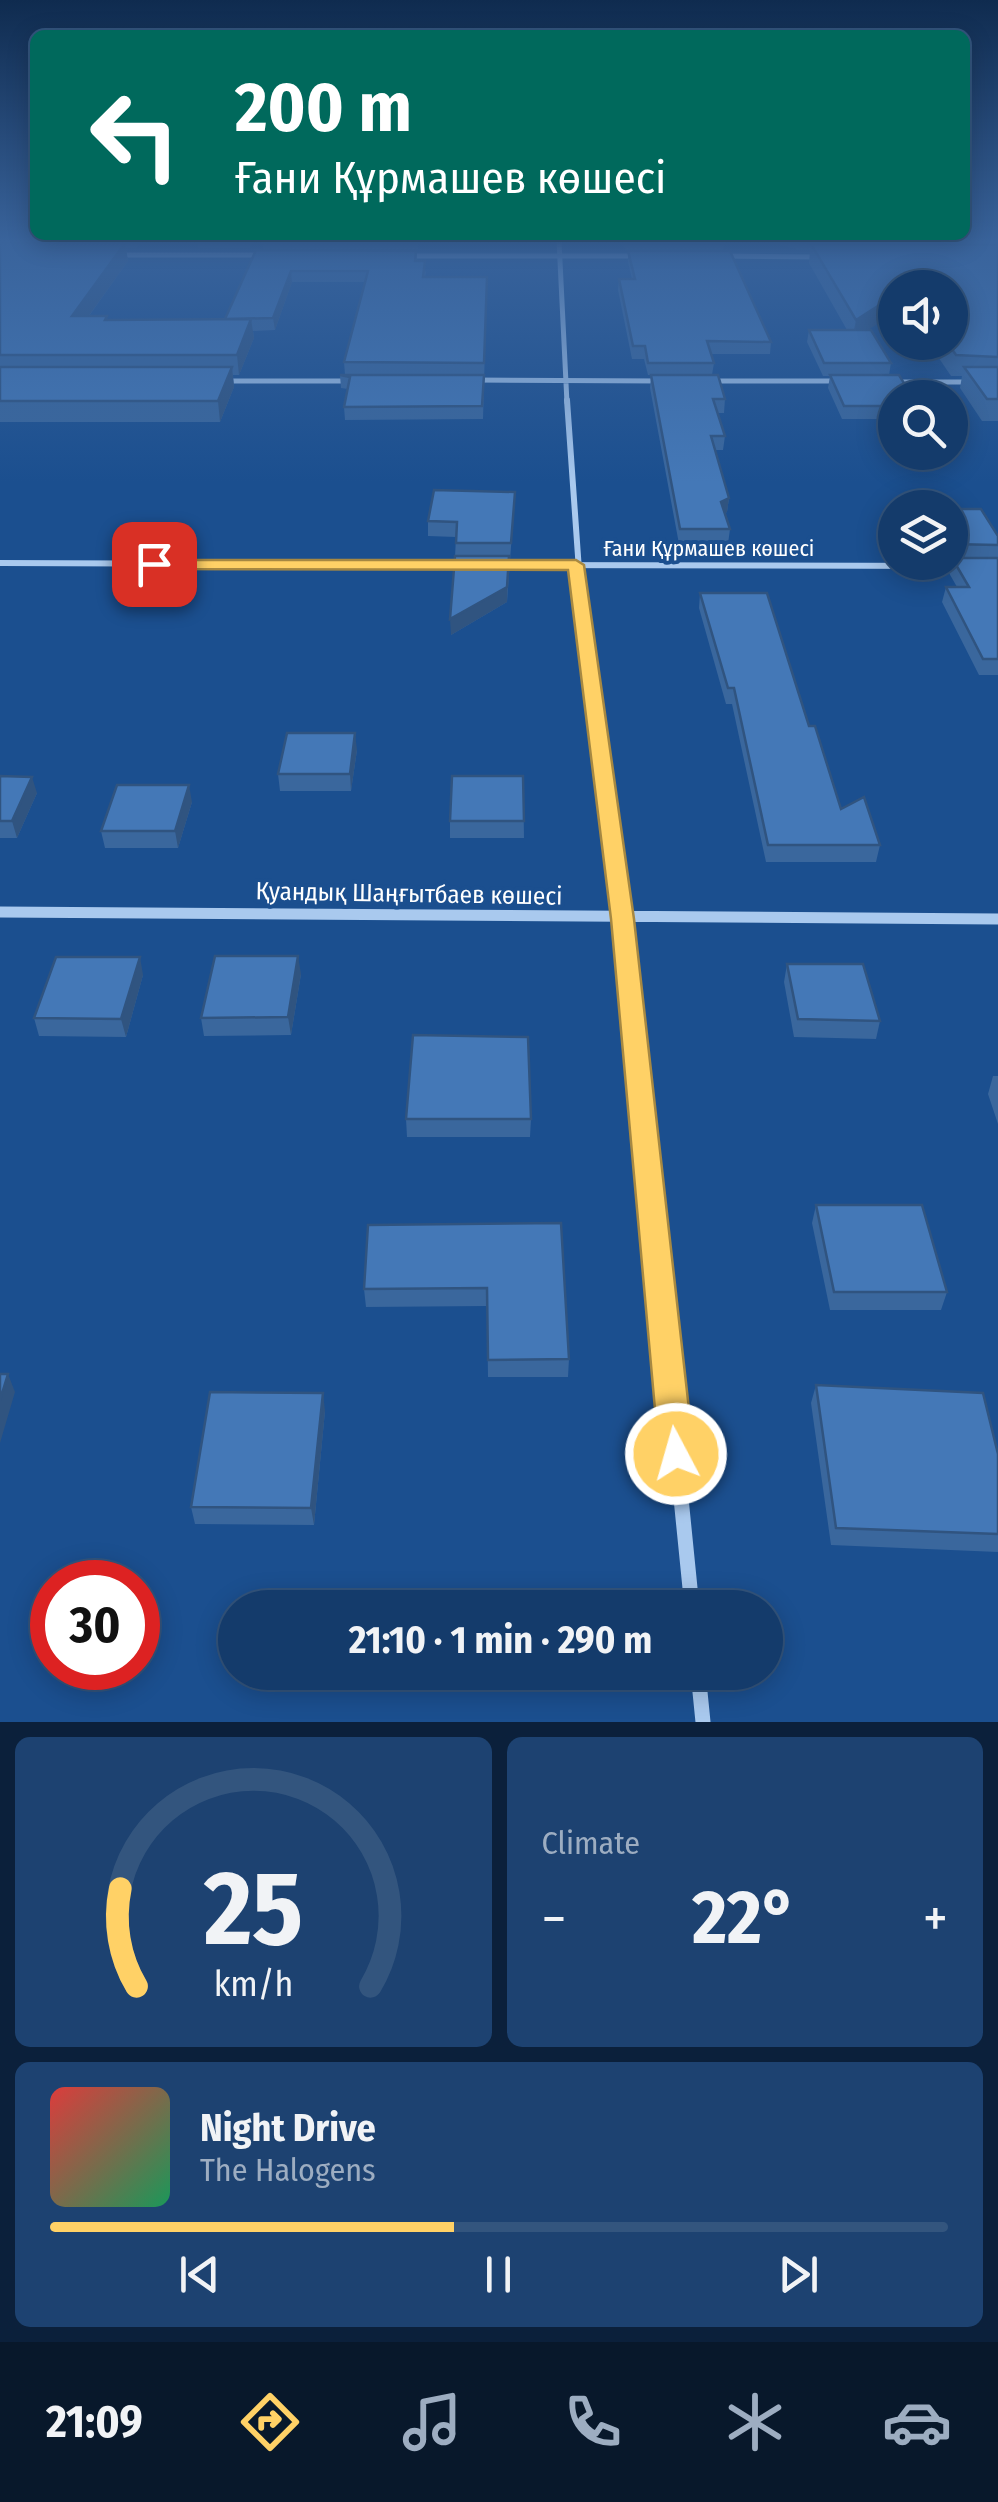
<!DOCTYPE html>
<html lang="en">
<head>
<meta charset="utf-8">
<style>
  body { margin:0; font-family:"Fira Sans Condensed",sans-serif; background:#1d4271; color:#f1f3f6; height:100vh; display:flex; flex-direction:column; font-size:38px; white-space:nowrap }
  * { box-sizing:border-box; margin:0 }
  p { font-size:32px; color:#9dadc1 }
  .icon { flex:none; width:55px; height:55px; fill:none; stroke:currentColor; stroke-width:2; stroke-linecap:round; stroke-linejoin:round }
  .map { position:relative; height:1722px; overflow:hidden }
  .drawer { display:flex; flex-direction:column; gap:15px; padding:15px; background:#0b203b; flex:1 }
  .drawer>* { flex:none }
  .top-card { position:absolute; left:30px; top:30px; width:940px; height:210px; border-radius:15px; box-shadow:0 5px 25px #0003,0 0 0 2px #33557e; background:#00695c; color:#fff; overflow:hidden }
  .controls { position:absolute; left:878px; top:270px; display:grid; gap:20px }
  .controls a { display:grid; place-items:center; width:90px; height:90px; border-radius:50%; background:#143b6b; box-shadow:0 5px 25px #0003,0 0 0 2px #33557e; font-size:50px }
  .speed { position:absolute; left:30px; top:1560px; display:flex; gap:20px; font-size:50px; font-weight:700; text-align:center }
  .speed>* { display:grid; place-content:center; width:130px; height:130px; border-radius:50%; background:#143b6b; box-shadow:0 5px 25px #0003,0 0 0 2px #33557e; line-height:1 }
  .speed .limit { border:15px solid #d22; background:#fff; color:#111 }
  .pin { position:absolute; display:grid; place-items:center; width:85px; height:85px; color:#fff; margin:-42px; border-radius:20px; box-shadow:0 5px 15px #0006 }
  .me { position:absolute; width:110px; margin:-55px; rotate:354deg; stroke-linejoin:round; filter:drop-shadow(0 0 8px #0008) }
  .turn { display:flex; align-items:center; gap:35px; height:210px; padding:0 40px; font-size:45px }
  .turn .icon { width:130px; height:130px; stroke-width:2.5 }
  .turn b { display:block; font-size:70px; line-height:85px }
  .big { font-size:75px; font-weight:700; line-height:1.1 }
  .drawer .widget { flex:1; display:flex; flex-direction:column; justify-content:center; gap:15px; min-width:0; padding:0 35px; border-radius:15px; background:#1d4271 }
  .drawer .dial { align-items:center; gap:0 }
  .dial svg { height:260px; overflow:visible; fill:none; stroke:#33557e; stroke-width:7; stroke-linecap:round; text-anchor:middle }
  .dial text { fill:#f1f3f6; stroke:none }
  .song { display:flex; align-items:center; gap:30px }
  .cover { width:120px; height:120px; border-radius:15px; background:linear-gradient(135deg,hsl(0 70% 55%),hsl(150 70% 35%)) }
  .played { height:10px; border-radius:5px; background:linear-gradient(90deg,#ffd166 45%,#33557e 45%) }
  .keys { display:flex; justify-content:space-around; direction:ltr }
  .heat { display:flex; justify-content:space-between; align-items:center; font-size:55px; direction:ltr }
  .drawer .tiles { flex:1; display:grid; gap:15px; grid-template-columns:1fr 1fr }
  .widget:last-child { grid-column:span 2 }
  .trip { position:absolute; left:218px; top:1590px; width:565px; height:100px; border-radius:50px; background:#143b6b; box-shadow:0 5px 25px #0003,0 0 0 2px #33557e; font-weight:700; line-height:100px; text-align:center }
  .tabs { display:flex; height:160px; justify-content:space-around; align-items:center; background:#08182b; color:#9dadc1 }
  .tabs .icon { width:70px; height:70px }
  .tabs .on { color:#ffd166 }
  .tabs b { font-size:45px; color:#f1f3f6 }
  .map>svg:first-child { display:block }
</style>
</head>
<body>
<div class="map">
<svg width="998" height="1722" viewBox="0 0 998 1722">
  <rect width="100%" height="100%" fill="#1b4f8f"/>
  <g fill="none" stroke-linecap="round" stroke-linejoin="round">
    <path stroke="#a9c9ee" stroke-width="5" d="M559 241 567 403
      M116 255H264
      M406 256H639
      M721 256 819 257
      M474 380 662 381
      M224 381H352
      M709 381H842
      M889 382H998"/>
    <path stroke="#a9c9ee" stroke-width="6" d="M567 400 582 613
      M0 563 467 565
      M499 565 962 566"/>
    <path stroke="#a9c9ee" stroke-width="9" d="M582 611 619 889"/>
    <path stroke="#a9c9ee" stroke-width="11" d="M619 887 656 1250
      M0 912 998 919"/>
    <path stroke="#a9c9ee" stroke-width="15" d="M656 1248 692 1608
      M698 1672 703 1722"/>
  </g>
  <path fill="#3a679d" d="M0 241H141L136 248H126L128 261 89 316 108 320 225 319 256 250 416 251 417 261 426 272 425 277H487L483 419 345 420 344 407 348 389 341 388 340 375H345L344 362 365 282H292L275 330 253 331 254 338 239 375H233L234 387 220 422H0Z
    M197 241H253L250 248H198Z
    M262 241H419L418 249H263Z
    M623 241H722L724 244 723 250H625Z
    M767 241H998V421H982L960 388 962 376H951L928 342H950V288H895L868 330 891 363 889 375 895 398V419H842L828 388 830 376H823L807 342 809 330H847L809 263 810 250H799Z
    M628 251 771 342 770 354H711L714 363 712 375 725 399 724 413H717L725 436 723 450H715L729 498 727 512 725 513 730 529 728 544H679L650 388 651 375H648L644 359H632L618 290 619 279H632L628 262Z
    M515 492 507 602 451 635 456 537 428 536V521Z
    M950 509 998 536V675H979L942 602 946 587H957L949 573 952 559H950Z
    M700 593 809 726 841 809 880 845 876 862H766L732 704H726L699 608Z
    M357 750 351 791H280L278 774Z
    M0 776 37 793 17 838H0Z
    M523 776 524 838H450V821Z
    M192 802 178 848H105L101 831Z
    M787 964 880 1021 876 1039 794 1037 784 982Z
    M301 974 291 1035 204 1036 201 1018Z
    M143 975 126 1037 39 1036 34 1018Z
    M993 1076H998V1124L988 1094Z
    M406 1119H531L530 1137H407Z
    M816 1205 947 1292 941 1310H830L812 1223Z
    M561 1223 569 1359 568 1377H488L487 1306 366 1307 364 1289Z
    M816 1385 998 1454V1552L831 1545 811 1403Z
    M325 1411 314 1525 195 1524 191 1507Z"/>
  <path fill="#305480" d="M125 243 128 261 75 335 72 316Z
    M291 271 292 282 275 330 273 318Z
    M895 295V313L852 340 856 320Z
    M251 319 254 338 239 375 237 355Z
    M232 367 234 387 220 422 218 401Z
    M729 498 727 512 720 517 721 502Z
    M509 556 507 602 451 635 450 619Z
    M355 733 357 750 351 791 350 774Z
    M32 777 37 793 17 838 12 821Z
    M189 785 192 802 178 848 175 831Z
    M298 956 301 974 291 1035 288 1017Z
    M140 957 143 975 126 1037 121 1019Z
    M8 1374 15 1392 0 1443V1400Z
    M323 1393 325 1411 314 1525 311 1508Z"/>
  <path fill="#4478b7" stroke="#305480" stroke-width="2.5" d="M625 241H722L724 244H625Z
    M0 243H125L72 316H107L105 320 251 319 237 355H0Z
    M811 244 998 245V357L956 355 947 342H950V288H895V295L856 320Z
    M256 250 416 251 415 261H425L423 277H487L484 363 344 362 368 271H291L273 318 225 319Z
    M628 251H730L771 342 707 341 714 363H648L645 346H633L619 279H635Z
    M809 330H871L891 363H824Z
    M0 367H232L218 401H0Z
    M964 367H998V399H987Z
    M340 375H484L482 406 344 407 350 377Z
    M651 375H718L725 399H713L725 436H711L729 498 721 502 730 529H680Z
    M830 375H899L913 398H895V406H844Z
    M434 490 515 492 511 543H456L457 522 428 521Z
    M950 509H981L998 536V545L950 544Z
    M455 556H509L507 587 450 619Z
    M952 558H998V659H983L946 587H969Z
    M700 593H767L809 726H815L841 809 864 797 880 845H768L734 688H728Z
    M287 733H355L350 774H278Z
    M0 776 32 777 12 821H0Z
    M452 776H523L524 821H450Z
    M117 785H189L175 831H101Z
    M215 956H298L288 1017 201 1018Z
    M56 957H140L121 1019 34 1018Z
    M787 964H863L880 1021 798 1019Z
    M413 1035 528 1037 531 1119H406Z
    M816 1205H922L947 1292H834Z
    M561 1223 569 1359 488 1360 487 1288 364 1289 368 1225Z
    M0 1374H8L0 1400Z
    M816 1385 983 1393 998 1454V1534L836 1528Z
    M210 1392 323 1393 311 1508 191 1507Z"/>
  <linearGradient id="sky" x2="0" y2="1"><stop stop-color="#0f2b4f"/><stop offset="0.5" stop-color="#39639b"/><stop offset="1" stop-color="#39639b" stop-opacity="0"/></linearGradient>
  <rect width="998" height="482" fill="url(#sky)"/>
  <path fill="#ffd166" stroke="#a68842" stroke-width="2.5" d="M148 560H576L584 565 634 919 694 1454 689 1466 676 1471 664 1466 659 1454 611 919 568 570 154 569 145 564Z"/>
  <g text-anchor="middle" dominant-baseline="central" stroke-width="8" stroke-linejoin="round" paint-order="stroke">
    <g font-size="22" fill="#fff" stroke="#1b4f8f">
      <text x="709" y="548">Ғани Құрмашев көшесі</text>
    </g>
    <g font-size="25" fill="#fff" stroke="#1b4f8f">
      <text transform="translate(409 894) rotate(1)">Қуандық Шаңғытбаев көшесі</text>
    </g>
  </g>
</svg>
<div class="controls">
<a><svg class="icon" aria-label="sound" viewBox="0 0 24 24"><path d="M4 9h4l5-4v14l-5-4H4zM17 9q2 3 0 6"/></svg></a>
<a><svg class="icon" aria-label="search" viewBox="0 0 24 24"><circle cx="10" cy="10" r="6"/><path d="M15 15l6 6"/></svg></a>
<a><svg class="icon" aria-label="layers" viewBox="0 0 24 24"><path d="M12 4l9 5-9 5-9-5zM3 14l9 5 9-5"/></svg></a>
</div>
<div class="speed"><div class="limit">30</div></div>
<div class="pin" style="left:154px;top:564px;background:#d93025"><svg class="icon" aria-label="arrive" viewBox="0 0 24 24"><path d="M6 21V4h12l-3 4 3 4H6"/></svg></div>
<svg class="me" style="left:676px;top:1454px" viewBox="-20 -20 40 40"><circle r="17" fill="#ffd166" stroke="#fff" stroke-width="3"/><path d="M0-11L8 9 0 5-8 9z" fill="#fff"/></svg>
<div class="trip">21:10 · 1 min · 290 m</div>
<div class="top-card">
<div class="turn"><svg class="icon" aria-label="left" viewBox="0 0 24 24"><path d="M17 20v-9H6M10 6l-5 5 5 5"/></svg><div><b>200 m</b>Ғани Құрмашев көшесі</div></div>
</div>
</div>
<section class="drawer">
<div class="tiles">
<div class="widget dial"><svg viewBox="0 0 100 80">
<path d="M14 69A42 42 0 1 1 86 69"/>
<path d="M14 69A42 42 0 0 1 9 39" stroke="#ffd166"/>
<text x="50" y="56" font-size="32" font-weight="700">25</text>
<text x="50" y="72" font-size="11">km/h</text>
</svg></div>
<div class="widget"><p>Climate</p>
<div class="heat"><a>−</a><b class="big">22°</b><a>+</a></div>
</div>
<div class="widget">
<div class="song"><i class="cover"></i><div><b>Night Drive</b><p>The Halogens</p></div></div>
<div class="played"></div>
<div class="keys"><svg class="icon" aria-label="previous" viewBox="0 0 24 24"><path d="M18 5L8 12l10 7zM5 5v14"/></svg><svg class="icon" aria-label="pause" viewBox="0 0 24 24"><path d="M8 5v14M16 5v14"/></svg><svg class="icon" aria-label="next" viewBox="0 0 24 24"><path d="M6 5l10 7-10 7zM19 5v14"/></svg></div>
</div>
</div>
</section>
<nav class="tabs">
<b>21:09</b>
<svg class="icon on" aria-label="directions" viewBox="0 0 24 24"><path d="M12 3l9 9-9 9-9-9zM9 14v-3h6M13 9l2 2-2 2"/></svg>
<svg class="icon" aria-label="music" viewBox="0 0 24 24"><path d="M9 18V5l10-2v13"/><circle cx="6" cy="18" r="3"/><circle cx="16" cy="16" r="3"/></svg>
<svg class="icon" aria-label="phone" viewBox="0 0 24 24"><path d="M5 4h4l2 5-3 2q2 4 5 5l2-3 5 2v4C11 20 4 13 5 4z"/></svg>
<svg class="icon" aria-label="climate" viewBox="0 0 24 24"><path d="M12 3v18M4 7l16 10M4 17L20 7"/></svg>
<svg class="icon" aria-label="car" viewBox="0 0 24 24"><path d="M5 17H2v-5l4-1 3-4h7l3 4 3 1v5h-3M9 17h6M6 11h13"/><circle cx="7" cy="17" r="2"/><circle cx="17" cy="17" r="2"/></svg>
</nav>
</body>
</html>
